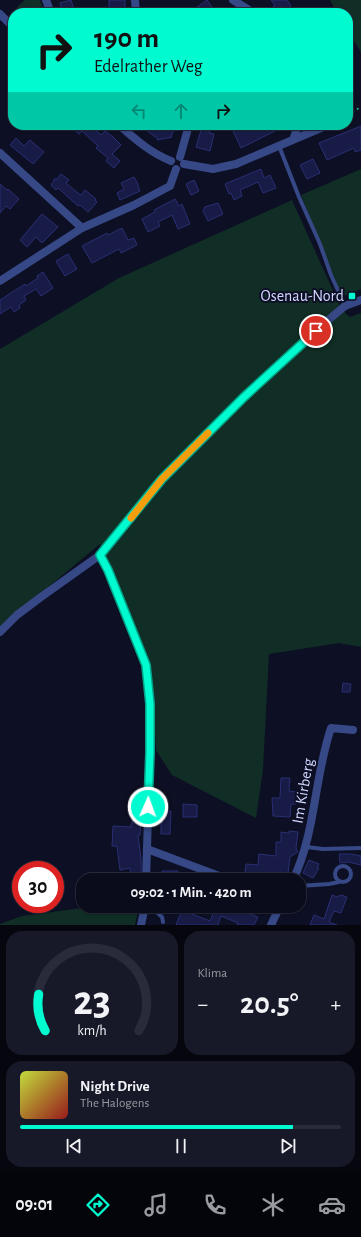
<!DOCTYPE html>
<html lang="de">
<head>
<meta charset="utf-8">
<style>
  body { margin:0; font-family:"Alegreya Sans",sans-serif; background:#181928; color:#f1f3f6; height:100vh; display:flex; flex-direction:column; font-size:15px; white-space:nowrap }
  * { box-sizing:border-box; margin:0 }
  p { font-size:13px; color:#999ba3 }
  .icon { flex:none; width:22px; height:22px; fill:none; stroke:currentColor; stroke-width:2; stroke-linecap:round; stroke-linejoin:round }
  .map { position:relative; height:925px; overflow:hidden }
  .panel { display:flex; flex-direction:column; gap:6px; padding:6px; background:#06060f; flex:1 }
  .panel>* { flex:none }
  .top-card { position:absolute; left:8px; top:8px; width:345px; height:122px; border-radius:16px; box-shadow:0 1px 3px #0004,0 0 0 1px #2a2b3a; background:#00fbd1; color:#111; overflow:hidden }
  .speed { position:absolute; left:12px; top:861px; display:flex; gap:8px; font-size:20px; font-weight:700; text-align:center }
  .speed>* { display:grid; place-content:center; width:52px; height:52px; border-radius:50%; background:#0a0b1b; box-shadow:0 1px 3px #0004,0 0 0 1px #2a2b3a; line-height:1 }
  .speed .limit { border:6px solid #d22; background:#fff; color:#111 }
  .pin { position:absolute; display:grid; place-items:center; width:34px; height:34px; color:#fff; margin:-17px; border:2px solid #fff; border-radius:50%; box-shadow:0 1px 4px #0007 }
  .me { position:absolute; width:44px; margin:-22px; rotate:2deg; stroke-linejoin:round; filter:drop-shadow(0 0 3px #0008) }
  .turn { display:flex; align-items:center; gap:14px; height:84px; padding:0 20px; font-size:18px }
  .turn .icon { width:52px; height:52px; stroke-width:2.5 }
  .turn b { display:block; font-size:28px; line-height:34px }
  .lanes { display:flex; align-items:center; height:38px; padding:0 20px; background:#0003; justify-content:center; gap:20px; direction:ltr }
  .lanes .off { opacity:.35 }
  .big { font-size:30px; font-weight:700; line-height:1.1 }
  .panel .card { flex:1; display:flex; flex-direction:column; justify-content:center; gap:6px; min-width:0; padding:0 14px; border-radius:16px; background:#181928 }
  .panel .dial { align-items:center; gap:0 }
  .dial svg { height:104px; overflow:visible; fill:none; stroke:#2a2b3a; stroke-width:7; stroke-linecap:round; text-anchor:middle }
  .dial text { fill:#f1f3f6; stroke:none }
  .song { display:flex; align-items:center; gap:12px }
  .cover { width:48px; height:48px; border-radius:6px; background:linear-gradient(135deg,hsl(70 70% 55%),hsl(0 70% 35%)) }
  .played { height:4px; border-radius:2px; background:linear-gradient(90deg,#00fbd1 85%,#2a2b3a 85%) }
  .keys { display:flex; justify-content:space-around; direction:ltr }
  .heat { display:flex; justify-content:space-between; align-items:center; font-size:22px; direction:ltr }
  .panel .tiles { flex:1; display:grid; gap:6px; grid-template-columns:1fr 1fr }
  .card:last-child { grid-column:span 2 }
  .trip { position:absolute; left:76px; top:873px; width:230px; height:40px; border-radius:16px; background:#0a0b1b; box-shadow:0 1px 3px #0004,0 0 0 1px #2a2b3a; font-weight:700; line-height:40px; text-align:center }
  .tabs { display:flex; height:64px; justify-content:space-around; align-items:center; background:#04040b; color:#999ba3 }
  .tabs .icon { width:28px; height:28px }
  .tabs .current { color:#00fbd1 }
  .tabs b { font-size:18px; color:#f1f3f6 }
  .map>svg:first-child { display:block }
</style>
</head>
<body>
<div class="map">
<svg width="361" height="925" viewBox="0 0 361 925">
  <rect width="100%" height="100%" fill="#0d0f24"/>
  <path fill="#102e25" d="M25 0H40L45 13H13L19 5Z
    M330 0H361V52L348 32V13H337Z
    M361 169V289L342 297 301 195Z
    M292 200 340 306 346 314 350 317 361 313V647L339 643 269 654 263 770 256 818 172 775 156 750 151 664 100 544 0 627V349L119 278Z
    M97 906H139L135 925H0V924L22 916Z"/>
  <path fill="#181b46" stroke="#292f73" d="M71 0 75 13H63L60 3Z
    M109 0H125V13H109Z
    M207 0 216 13H189Z
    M271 0H287L291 6 287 9 291 13H266L275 5Z
    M69 125H90L101 135 105 131 113 137 121 145 112 154 120 161 114 168 106 161 108 158 96 148 98 146 82 131 79 134Z
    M150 125H155L163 130 166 125H177L171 136 172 137 157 140 158 139 146 130Z
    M246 125H279L275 131 241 148 233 131Z
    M361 126V150L355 152 354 148 327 160 319 143Z
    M202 127 210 129 209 133 214 134 210 151 196 147Z
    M16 138 24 146 30 140 44 152 33 164 10 145Z
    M313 159 320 173 307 179 300 165Z
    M261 169 264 178 270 175 276 188 263 193 258 182 240 190 242 196 234 200 231 193 229 194 225 184Z
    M61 174 69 180 66 183 78 193 81 195 85 190 96 199 95 200 97 202 91 209 88 212 80 205 78 206 58 188 56 190 51 185 54 181V179H57Z
    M134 177 138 184V186L140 191 120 200 117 193 124 189 121 183Z
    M194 180 199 191 191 195 186 184Z
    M0 184 7 190 8 189 19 199 10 209 6 206 0 213Z
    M175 199 179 206 182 204 190 224 178 229 172 215 158 222 160 226 148 232 142 219 155 212 154 210Z
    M218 203 223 214 208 221 203 211 205 207Z
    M42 214 58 227 42 243 36 237 27 247 20 240Z
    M122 228 128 240 134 238 137 245 121 253 119 249 92 263 82 246 107 233 108 235Z
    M68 254 77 269 65 276 56 261Z
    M43 272 53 288 41 296 36 289 24 296 26 300 19 305 20 308 14 312 11 307 0 314V300L25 284 26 286 38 278 37 276Z
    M343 683 351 684 350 692H342Z
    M281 778H290L289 791 296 792V804H291L290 817 273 816 272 798H280Z
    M156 803H167V811H171L170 834H161V816H156Z
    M183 804 197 805V817H183Z
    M133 805H142L140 835H138L141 860V880H131L130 868 120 870 117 846H112L113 826 131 827V824H132Z
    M289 831 298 832 296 848 298 852 290 857 288 873 279 872V877L270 878V876L245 873 246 864 258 865 259 854 276 856V842H281V832L289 833Z
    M339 854H351L361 856V865L348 862 340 863Z
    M309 860 319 864 317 868H319L313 878 303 873Z
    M162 871H178V880H162Z
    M332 895 337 897 341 895 347 897 341 913 334 911 329 922 337 925H310L314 915 324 919Z
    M216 906H229L258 917 254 925H237L238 923 221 916 218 924 219 925H176L182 910 210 921Z"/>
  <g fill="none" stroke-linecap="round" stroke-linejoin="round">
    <path stroke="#29ba8b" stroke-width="1.5" stroke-dasharray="2 3" stroke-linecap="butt" d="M348 114 361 107"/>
    <path stroke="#364885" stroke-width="4" d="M279 146 299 197 320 244 331 275 345 306
      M307 847 323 849 361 848
      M335 874a8 8 0 1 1 16 0a8 8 0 1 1-16 0Z
      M299 886 329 884 339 882
      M150 906 162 917 163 922"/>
    <path stroke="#364885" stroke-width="8" d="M46 0 51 13
      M135 0 136 13
      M233 0 254 13
      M0 14 13 27
      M119 125C136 140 151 153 171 161
      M293 140 298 125
      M0 153 82 228
      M180 157 189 125
      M184 164 213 169 236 164 328 125
      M0 281 82 228 134 205 170 186 176 169
      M100 555 108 570 146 665 150 704V752L146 880
      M0 632 17 615 41 597 100 555 163 479 244 397 327 321 345 306 361 300
      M147 849 230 880
      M293 880C316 832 314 778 331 728L353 730
      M141 925 145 906
      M271 925 280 906"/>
  </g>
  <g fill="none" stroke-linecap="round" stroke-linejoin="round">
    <defs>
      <path id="route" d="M148 807 150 752V704L146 665 108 570 100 555 162 479 244 397 316 331"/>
    </defs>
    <use href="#route" stroke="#00a388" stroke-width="10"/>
    <use href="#route" stroke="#00fbd1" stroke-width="7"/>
    <path stroke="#f59e0b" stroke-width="7" d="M131 518 162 479 208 433"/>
  </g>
  <rect fill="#00fbd1" stroke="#0d0f24" stroke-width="1.5" x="348" y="292" width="8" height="8" rx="2"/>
  <g text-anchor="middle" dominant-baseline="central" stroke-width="4" stroke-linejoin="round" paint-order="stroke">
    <g font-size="16" fill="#d0d7ff" stroke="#0d0f24" text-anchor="end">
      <text x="344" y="296">Osenau-Nord</text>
    </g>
    <g font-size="16" fill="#d0d7ff" stroke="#0d0f24">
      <text transform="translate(303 791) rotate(-80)">Im Kirberg</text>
    </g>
  </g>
</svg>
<div class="speed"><div class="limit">30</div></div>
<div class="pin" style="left:316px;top:331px;background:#d93025"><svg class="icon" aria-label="arrive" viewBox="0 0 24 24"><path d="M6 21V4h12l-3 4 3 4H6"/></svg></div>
<svg class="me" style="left:148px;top:807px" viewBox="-20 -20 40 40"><circle r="17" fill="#00fbd1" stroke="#fff" stroke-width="3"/><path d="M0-11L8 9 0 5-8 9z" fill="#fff"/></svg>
<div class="trip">09:02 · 1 Min. · 420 m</div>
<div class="top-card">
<div class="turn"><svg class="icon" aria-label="right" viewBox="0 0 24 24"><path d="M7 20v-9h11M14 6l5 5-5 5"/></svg><div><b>190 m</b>Edelrather Weg</div></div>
<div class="lanes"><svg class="icon off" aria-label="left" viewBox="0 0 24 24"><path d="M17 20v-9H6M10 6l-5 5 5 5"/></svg><svg class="icon off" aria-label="ahead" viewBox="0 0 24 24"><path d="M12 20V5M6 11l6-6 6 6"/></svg><svg class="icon" aria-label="right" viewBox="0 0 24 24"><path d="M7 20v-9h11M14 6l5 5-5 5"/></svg></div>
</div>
</div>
<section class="panel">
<div class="tiles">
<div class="card dial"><svg viewBox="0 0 100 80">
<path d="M14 69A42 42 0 1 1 86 69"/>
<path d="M14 69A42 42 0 0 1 9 41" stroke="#00fbd1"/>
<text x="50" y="56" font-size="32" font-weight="700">23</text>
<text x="50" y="72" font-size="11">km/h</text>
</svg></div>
<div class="card"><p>Klima</p>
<div class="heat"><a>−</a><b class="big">20.5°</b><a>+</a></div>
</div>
<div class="card">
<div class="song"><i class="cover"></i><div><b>Night Drive</b><p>The Halogens</p></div></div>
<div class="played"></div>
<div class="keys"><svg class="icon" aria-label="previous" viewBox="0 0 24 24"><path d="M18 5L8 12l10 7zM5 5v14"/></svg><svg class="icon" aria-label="pause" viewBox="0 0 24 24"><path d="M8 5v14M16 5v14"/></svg><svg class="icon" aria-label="next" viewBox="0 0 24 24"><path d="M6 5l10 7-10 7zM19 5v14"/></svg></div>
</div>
</div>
</section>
<nav class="tabs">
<b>09:01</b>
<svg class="icon current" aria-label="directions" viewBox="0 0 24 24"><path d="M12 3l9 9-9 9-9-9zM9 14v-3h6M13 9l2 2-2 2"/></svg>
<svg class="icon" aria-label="music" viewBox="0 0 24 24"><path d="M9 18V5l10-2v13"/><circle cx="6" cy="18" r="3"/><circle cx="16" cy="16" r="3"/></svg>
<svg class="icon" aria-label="phone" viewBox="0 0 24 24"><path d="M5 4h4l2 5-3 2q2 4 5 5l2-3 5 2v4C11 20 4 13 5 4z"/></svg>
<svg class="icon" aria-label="climate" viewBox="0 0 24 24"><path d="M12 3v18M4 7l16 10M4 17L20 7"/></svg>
<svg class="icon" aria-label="car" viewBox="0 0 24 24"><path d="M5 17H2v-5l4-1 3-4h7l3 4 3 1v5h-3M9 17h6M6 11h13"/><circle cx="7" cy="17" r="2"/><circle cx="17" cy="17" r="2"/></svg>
</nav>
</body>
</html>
